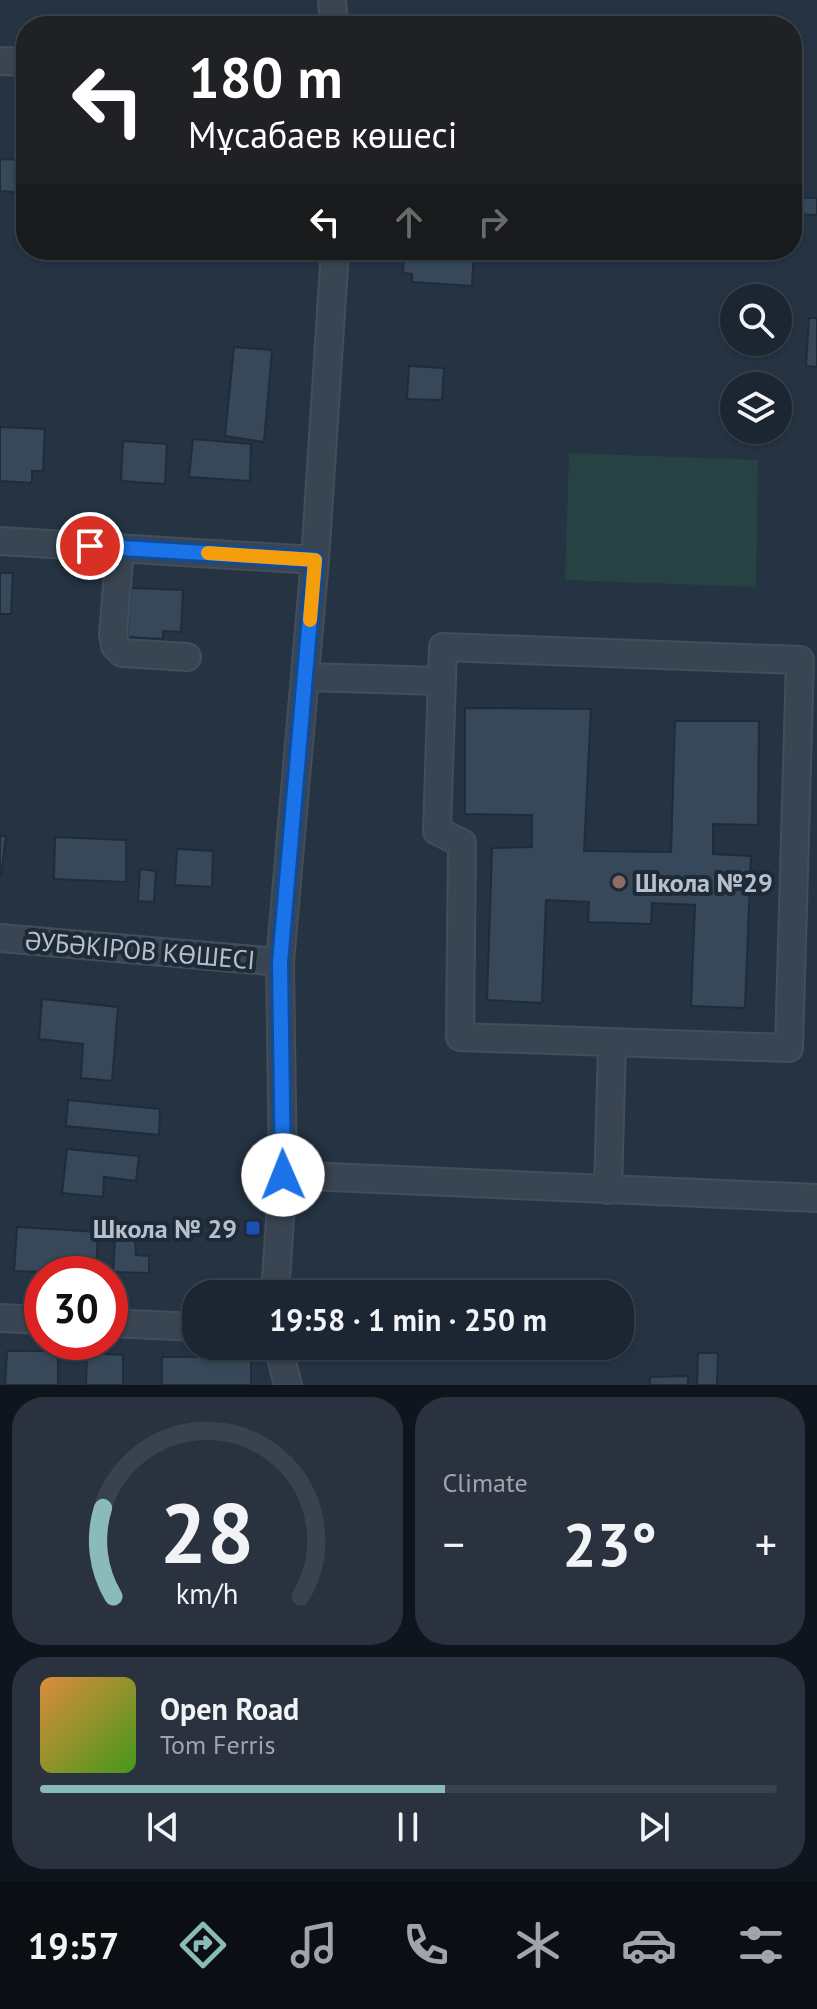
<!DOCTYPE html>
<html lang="en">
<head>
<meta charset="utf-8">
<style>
  body { margin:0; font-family:"PT Sans",sans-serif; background:#29323e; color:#f1f3f6; height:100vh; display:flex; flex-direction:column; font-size:30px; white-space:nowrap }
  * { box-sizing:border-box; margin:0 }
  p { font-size:26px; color:#a0a5ac }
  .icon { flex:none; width:44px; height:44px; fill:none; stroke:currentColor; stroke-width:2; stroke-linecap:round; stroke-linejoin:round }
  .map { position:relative; height:1385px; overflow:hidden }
  .panel { display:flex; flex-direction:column; gap:12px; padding:12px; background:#0f151c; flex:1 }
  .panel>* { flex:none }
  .guide { position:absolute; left:16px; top:16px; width:786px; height:244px; border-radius:32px; box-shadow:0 2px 6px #0004,0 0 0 2px #3a434d; background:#202124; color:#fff; overflow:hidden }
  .controls { position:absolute; left:720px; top:284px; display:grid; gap:16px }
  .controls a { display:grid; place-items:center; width:72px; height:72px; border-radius:50%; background:#1c2632; box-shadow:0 2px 6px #0004,0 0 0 2px #3a434d; font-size:40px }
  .speed { position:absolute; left:24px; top:1256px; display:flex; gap:16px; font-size:40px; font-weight:700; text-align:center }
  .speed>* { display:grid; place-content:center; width:104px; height:104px; border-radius:50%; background:#1c2632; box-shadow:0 2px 6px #0004,0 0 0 2px #3a434d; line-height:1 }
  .speed .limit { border:12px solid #d22; background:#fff; color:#111 }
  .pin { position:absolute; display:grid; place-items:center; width:68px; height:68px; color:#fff; margin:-34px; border:4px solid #fff; border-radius:50%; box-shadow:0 2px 8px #0007 }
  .me { position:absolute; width:88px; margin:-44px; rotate:359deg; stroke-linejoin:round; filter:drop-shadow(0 0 6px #0008) }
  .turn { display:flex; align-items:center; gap:28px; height:168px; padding:0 40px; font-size:36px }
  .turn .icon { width:104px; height:104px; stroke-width:2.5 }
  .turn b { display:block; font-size:56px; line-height:68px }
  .lanes { display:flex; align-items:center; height:76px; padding:0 40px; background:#0003; justify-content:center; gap:40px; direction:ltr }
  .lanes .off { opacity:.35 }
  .big { font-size:60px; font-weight:600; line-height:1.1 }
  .panel .card { flex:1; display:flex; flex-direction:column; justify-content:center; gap:12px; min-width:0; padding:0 28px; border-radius:32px; background:#29323e }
  .panel .dial { align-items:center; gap:0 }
  .dial svg { height:208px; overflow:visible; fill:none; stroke:#3a434d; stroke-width:7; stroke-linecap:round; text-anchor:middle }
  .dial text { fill:#f1f3f6; stroke:none }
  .song { display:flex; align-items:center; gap:24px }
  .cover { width:96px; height:96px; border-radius:12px; background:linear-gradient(135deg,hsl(30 70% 55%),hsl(100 70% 35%)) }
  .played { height:8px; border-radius:4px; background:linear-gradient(90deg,#8bbbb9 55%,#3a434d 55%) }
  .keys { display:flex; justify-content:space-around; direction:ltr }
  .heat { display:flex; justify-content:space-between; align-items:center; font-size:44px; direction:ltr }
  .panel .tiles { flex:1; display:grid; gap:12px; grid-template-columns:1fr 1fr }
  .card:last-child { grid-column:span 2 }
  .trip { position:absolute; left:182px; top:1280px; width:452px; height:80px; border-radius:32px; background:#1c2632; box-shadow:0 2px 6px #0004,0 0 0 2px #3a434d; font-weight:600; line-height:80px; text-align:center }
  .menu { display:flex; height:128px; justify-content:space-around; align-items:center; background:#0b0f14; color:#a0a5ac }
  .menu .icon { width:56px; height:56px }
  .menu .on { color:#8bbbb9 }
  .menu b { font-size:36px; color:#f1f3f6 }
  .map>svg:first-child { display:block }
</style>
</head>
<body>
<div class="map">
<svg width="817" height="1385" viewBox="0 0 817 1385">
  <rect width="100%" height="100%" fill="#253343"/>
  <path fill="#274243" d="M569 453 758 460 756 587 565 580Z"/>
  <path fill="#364859" stroke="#202c39" stroke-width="2" d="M0 159 26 160V193L0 191Z
    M792 197 817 198V215L792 214Z
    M404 250H474L472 286 412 282V274L403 273Z
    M809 318H817V367L806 366Z
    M234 347 272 350 264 442 225 436Z
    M409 366 444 368 442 400 407 399Z
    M0 427 45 429 43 471H32V483L0 481Z
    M193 439 251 444 250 481 189 477Z
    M123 441 167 444 165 484 121 481Z
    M0 573H13L11 614H0Z
    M131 588 183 590 181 632 163 631V639L127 637Z
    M465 708 591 709 584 851 671 852 675 721H759L758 825 713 824V854L751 856 745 1008 691 1006 695 905 652 903 651 924 588 922 589 902 546 900 542 1003 487 1000 492 848 532 847V815L465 814Z
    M0 836H6L1 877H0Z
    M55 837 126 840V882L54 879Z
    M177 849 213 851 212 887 175 885Z
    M140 869 156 871 154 902 138 901Z
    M42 999 118 1007 112 1081 81 1078 83 1044 39 1039Z
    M68 1100 160 1109 159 1135 66 1126Z
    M67 1149 139 1156 136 1181 104 1177 103 1197 62 1193Z
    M17 1227 98 1232 96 1274 14 1271Z
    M115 1239H135L136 1255 149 1256V1273L113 1272Z
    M7 1351H58V1385H5Z
    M87 1353 123 1355V1385H86Z
    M698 1353H718L717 1385H697Z
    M162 1357H251V1385H162Z
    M688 1376V1385H650V1377Z"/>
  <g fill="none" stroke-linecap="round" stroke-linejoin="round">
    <defs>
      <path id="minor" d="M332 0 334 26
        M0 61 26 62
        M0 541 315 560
        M120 548 113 634 115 646 122 653 187 657
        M443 647 800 660 789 1048 460 1037 462 843 437 831Z
        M306 677 440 681
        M0 938 280 962
        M283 1175 817 1198
        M608 1190 612 1044
        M275 1294 283 1175 280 962 315 560 335 250
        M0 1318 42 1320
        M110 1323 196 1327
        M278 1346 288 1385"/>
    </defs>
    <use href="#minor" stroke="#434e5b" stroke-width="30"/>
    <use href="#minor" stroke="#394552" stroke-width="26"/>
  </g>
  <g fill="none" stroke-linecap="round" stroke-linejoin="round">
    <defs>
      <path id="route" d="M90 546 315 560 280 962 283 1175"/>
    </defs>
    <use href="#route" stroke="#114b97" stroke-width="20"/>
    <use href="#route" stroke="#1a73e8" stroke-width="14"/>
    <path stroke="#f59e0b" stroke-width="14" d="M208 553 315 560 310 620"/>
  </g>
  <circle fill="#8d6e63" stroke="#1e2a37" stroke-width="3" cx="619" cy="882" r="8"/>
  <rect fill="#1a4fb4" stroke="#1e2a37" stroke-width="3" x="245" y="1220" width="16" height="16" rx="4"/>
  <g text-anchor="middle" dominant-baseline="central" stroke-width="8" stroke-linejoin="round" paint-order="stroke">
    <g font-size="26" font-weight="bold" fill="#b6c0cc" stroke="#1e2a37" text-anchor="start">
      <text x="635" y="882">Школа №29</text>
      <text x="237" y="1228" text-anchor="end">Школа № 29</text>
    </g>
    <g font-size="26" fill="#b6c0cc" stroke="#1e2a37">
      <text transform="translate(140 950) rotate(5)">ӘУБӘКІРОВ КӨШЕСІ</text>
    </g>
  </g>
</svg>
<div class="controls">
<a><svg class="icon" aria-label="search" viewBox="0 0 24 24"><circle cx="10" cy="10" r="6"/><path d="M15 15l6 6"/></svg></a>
<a><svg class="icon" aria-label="layers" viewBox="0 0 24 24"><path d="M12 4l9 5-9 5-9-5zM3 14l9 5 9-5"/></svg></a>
</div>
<div class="speed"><div class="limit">30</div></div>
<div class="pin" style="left:90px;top:546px;background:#d93025"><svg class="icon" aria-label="arrive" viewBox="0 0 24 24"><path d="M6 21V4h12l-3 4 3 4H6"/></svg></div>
<svg class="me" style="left:283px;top:1175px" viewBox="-20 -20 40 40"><circle r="19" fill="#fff"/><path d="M0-13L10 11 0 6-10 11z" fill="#1a73e8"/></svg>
<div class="trip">19:58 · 1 min · 250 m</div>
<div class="guide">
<div class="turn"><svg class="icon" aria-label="left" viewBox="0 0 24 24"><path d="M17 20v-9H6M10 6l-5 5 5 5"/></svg><div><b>180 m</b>Мұсабаев көшесі</div></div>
<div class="lanes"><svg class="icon" aria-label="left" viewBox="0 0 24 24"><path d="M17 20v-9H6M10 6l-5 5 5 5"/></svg><svg class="icon off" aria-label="ahead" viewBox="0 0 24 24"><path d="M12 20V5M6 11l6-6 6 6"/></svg><svg class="icon off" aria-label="right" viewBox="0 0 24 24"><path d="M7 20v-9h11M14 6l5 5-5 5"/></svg></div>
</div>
</div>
<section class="panel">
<div class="tiles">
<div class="card dial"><svg viewBox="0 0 100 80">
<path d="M14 69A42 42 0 1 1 86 69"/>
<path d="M14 69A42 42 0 0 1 10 35" stroke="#8bbbb9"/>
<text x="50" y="56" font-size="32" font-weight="700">28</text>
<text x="50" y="72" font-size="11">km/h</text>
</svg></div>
<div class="card"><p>Climate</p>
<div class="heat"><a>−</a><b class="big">23°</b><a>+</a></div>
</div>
<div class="card">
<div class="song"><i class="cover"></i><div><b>Open Road</b><p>Tom Ferris</p></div></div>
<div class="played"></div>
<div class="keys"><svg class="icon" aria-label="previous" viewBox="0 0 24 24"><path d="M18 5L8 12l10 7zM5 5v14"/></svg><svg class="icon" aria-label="pause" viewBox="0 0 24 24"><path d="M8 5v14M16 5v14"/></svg><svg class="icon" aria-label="next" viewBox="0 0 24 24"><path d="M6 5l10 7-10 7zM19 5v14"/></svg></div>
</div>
</div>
</section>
<nav class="menu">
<b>19:57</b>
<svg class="icon on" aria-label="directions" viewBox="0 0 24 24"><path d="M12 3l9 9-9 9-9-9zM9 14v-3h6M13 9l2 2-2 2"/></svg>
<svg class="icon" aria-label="music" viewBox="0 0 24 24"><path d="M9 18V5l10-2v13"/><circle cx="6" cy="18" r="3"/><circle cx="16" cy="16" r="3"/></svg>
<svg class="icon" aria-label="phone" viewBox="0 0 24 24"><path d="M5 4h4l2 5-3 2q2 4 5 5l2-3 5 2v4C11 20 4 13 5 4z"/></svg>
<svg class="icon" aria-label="climate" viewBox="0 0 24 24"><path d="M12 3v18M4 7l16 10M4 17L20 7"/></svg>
<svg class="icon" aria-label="car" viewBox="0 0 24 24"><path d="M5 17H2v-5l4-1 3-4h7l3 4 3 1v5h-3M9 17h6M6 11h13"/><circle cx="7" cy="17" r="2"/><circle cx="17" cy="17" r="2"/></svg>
<svg class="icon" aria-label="filters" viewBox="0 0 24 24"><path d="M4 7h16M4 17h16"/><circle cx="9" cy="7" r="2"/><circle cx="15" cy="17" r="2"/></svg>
</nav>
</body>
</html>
